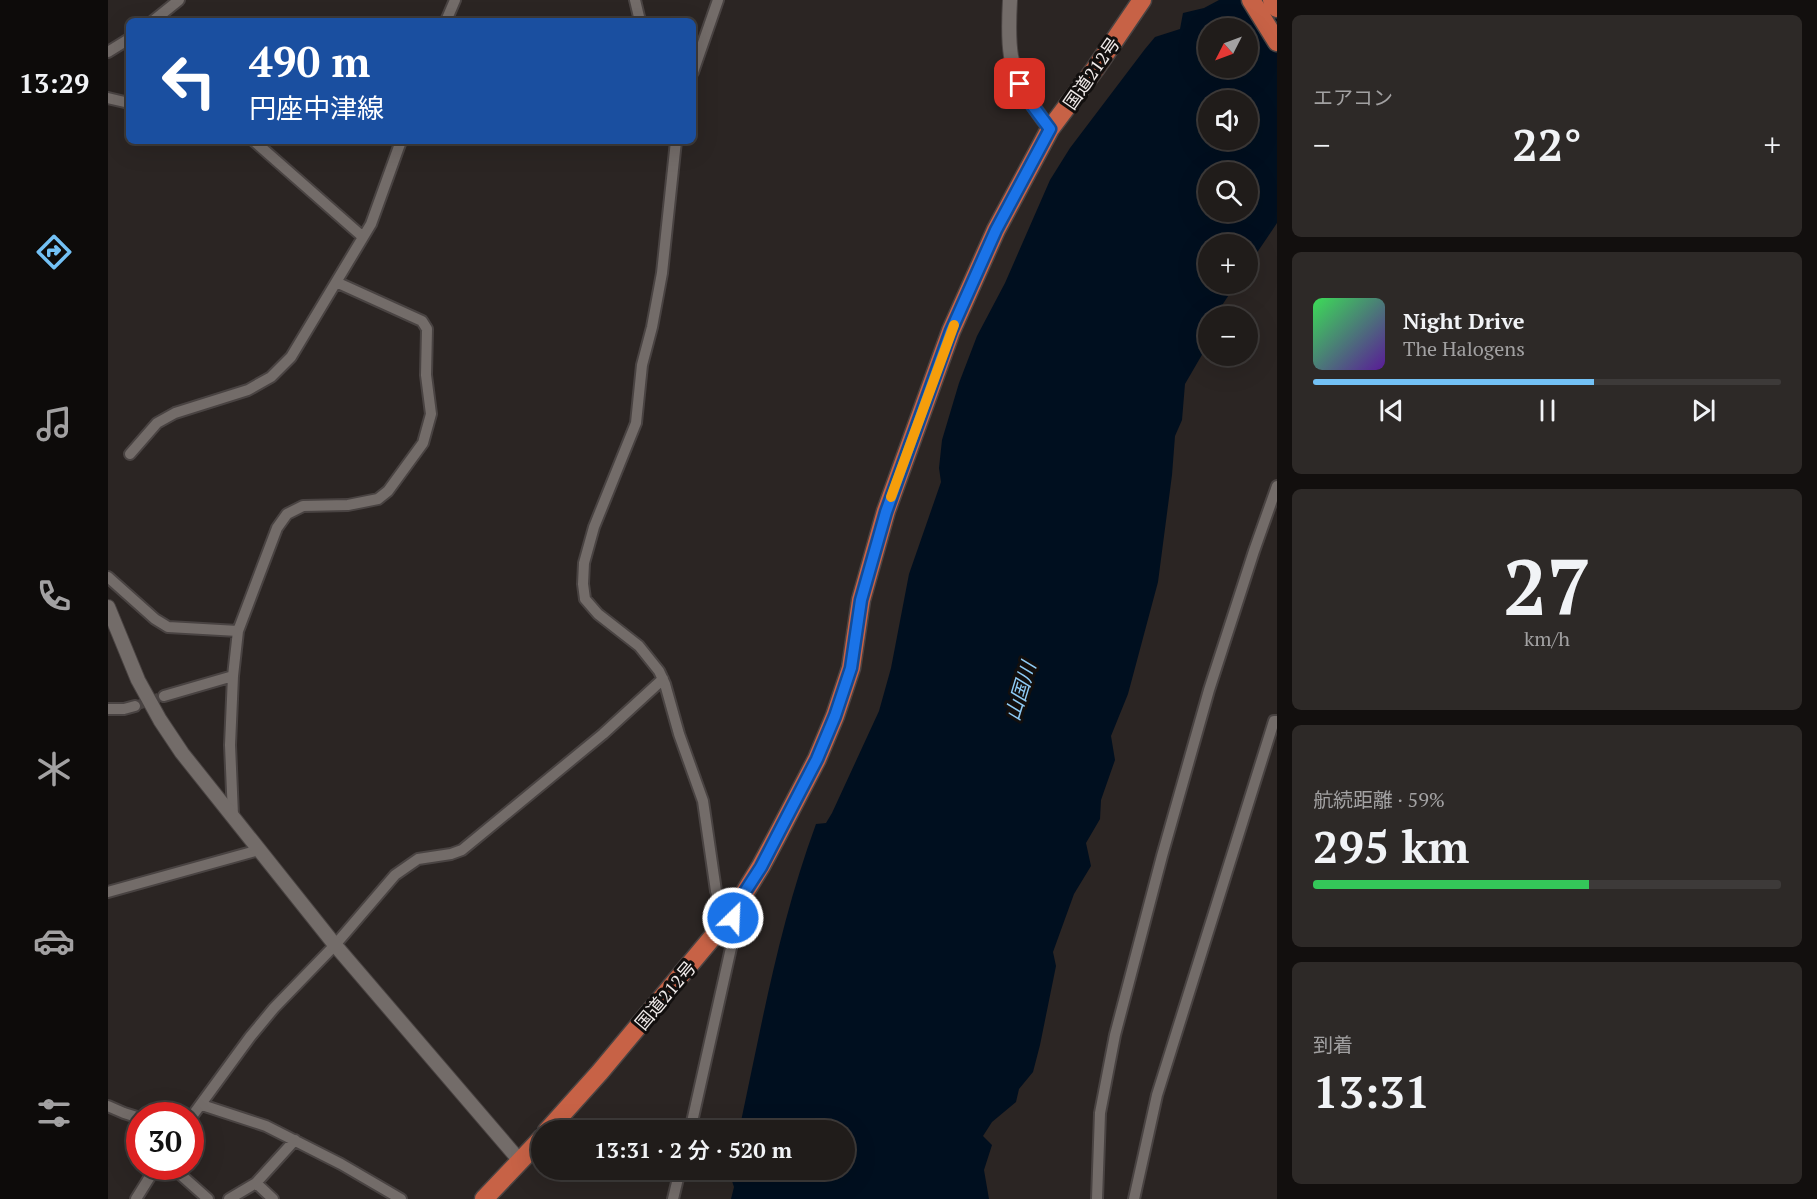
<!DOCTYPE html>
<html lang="ja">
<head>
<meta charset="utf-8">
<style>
  body { margin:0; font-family:"PT Serif","Noto Sans JP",serif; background:#2d2927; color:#f1f3f6; height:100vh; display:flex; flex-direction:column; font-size:22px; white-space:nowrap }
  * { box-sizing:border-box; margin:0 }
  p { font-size:20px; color:#a2a1a2 }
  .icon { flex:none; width:33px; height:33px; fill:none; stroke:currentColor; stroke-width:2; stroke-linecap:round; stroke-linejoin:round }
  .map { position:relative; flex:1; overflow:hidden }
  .panel { display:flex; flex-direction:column; gap:15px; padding:15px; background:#120f0e; width:540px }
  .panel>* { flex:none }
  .banner { position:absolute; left:18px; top:18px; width:570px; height:126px; border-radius:9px; box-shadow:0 6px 24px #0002,0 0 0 2px #3d3a39; background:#1a4fa0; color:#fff; overflow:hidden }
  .needle { width:39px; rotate:228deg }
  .tools { position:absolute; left:1090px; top:18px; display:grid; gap:12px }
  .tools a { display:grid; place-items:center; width:60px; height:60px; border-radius:50%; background:#201c1a; box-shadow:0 6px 24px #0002,0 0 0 2px #3d3a39; font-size:30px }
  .speed { position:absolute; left:18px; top:1102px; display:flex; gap:12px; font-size:30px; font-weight:700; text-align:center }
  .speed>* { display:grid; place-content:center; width:78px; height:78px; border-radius:50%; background:#201c1a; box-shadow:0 6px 24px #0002,0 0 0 2px #3d3a39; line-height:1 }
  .speed .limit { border:9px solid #d22; background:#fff; color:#111 }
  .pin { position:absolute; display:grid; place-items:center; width:51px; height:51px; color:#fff; margin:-26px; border-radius:12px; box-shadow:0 3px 9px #0006 }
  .me { position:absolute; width:66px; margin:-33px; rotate:24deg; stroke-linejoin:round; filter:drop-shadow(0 0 4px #0008) }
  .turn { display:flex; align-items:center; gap:21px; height:126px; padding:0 24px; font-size:27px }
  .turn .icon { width:78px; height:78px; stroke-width:2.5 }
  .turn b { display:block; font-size:42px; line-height:51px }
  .big { font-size:45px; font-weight:600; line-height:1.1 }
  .panel .card { flex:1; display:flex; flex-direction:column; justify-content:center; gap:9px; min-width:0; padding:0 21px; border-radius:9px; background:#2d2927 }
  .panel .dial { align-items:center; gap:0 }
  .dial b { font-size:78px; line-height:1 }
  .song { display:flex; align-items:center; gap:18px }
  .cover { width:72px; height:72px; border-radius:9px; background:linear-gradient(135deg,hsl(130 70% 55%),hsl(270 70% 35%)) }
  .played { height:6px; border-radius:3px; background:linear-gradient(90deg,#73c1f5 60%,#3d3a39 60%) }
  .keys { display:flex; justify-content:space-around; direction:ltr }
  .heat { display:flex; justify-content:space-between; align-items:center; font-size:33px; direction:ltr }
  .charge { height:9px; border-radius:4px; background:linear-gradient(90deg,#34c759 59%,#3d3a39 0) }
  .trip { position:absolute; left:423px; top:1120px; width:324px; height:60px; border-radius:30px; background:#201c1a; box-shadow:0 6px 24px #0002,0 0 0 2px #3d3a39; font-weight:600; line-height:60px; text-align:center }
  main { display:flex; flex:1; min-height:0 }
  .tabs { display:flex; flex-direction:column; width:108px; justify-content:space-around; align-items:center; background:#0d0b0a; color:#a2a1a2 }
  .tabs .icon { width:42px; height:42px }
  .tabs .current { color:#73c1f5 }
  .tabs b { font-size:27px; color:#f1f3f6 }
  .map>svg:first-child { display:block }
</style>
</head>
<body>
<main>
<nav class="tabs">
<b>13:29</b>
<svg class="icon current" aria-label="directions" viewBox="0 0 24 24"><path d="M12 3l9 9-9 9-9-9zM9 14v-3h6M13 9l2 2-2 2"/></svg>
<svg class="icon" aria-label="music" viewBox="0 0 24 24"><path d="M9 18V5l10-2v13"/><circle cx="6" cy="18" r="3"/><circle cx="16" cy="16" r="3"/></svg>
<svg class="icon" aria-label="phone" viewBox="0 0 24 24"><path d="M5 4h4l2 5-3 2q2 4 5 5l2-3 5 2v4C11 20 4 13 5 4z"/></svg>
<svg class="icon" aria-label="climate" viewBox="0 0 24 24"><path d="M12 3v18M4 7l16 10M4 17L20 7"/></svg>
<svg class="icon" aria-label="car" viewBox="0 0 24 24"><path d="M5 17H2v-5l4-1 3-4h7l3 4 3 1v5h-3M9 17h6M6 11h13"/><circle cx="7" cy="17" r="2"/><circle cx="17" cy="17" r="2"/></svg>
<svg class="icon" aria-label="filters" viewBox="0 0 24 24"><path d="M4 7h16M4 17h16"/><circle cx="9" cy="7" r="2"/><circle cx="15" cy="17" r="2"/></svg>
</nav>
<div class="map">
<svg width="1169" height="1199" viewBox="0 0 1169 1199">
  <rect width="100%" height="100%" fill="#2b2523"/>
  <path fill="#000f1f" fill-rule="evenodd" d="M1111 0H1169V223L1140 266V244H1101V284H1128L1107 316H1101V334L1095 353 1077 384 1074 420 1067 436 1064 475 1050 582 1020 694 1003 736 1007 760 993 800 992 819 978 843 983 866 966 894 945 952 948 966 932 1045 925 1072 911 1089 908 1102 884 1122 875 1136 884 1145 876 1170 881 1199H623L626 1187 622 1175 623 1170H736V1131H631C653 1028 671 924 708 824L718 823 724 813 771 711 783 668 801 574 833 482 831 468 834 440 851 383 869 336 897 283 942 180 962 148 1037 49 1047 37 1072 29 1075 13 1096 8ZM1101 28H1140V68H1101ZM1101 100H1140V140H1101ZM1101 172H1140V212H1101Z"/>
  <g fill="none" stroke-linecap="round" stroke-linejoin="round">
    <path stroke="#494341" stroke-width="10" stroke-dasharray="10 5" stroke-linecap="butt" d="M27 706 56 696"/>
    <defs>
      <path id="street" d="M527 0 532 21
        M45 21 71 0
        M338 21 347 0
        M0 52 21 39
        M585 72 610 0
        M0 98 21 103
        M146 141 255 237
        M568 141 554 273 544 327 534 365 528 423 486 527 476 563 475 584 477 599 490 614 531 646 551 671 557 684 571 734 595 801 608 891C613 905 626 915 627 930L582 1131
        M22 454 49 423 67 413 140 390 163 377 183 357 263 224 293 141
        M0 577 47 619 60 627 130 631
        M56 696 125 676
        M0 709H16L27 706
        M125 815 122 745 125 676 130 631 169 528 179 514 195 506 240 505 270 499 280 491 315 443 323 414 318 375 319 329 314 321 228 282
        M0 892 151 850
        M94 1105 158 1126 233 1164 293 1199
        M0 1106 16 1113 32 1118
        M82 1119 142 1037 166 1008 227 945 287 875 310 859 343 854 354 850 495 734 555 679
        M64 1167 100 1199
        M28 1199 48 1167
        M121 1199 148 1183
        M165 1199 148 1183 187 1140
        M565 1199 572 1170
        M989 1199 992 1113 1007 1035 1054 856 1101 690 1146 551 1169 486
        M1026 1199 1049 1095 1166 721H1169"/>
      <path id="secondary" d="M902 0C901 18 900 38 903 56 908 84 925 107 942 129
        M0 607 30 680 52 720 74 753 227 945 412 1161"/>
      <path id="highway" d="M1143 0 1169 42
        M1164 0 1169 8
        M439 1131 492 1072 623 915 653 866 669 836 709 759 727 716 743 668 753 600 778 511 843 331 888 230 933 146 942 129 987 69 1034 0
        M376 1199 434 1138"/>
    </defs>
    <use href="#street" stroke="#494342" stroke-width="14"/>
    <use href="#secondary" stroke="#494342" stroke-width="16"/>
    <use href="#highway" stroke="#494342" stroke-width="21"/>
    <use href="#street" stroke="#736c69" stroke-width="10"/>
    <use href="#secondary" stroke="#736c69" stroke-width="14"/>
    <use href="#highway" stroke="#c76246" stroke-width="18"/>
  </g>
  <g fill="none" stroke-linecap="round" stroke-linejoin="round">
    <defs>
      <path id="route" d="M625 918 622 915 653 867 669 836 709 759 727 716 743 668 753 600 778 512 843 331 888 230 942 129 924 105 912 84"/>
    </defs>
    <use href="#route" stroke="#114b97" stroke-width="15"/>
    <use href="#route" stroke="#1a73e8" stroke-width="10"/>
    <path stroke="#f59e0b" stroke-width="10" d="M783 497 846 325"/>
  </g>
  <g text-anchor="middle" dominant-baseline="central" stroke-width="6" stroke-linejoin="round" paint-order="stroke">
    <g font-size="18" fill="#f0ebea" stroke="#120f0e">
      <text transform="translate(983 73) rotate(-55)">国道212号</text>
      <text transform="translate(557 995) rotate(-50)">国道212号</text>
    </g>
    <g font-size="20" font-style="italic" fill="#8fcbf5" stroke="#120f0e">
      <text transform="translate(912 691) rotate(-73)">山国川</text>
    </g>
  </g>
</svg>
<div class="tools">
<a><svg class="needle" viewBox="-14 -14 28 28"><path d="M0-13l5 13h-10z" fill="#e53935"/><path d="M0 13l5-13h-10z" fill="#a2a1a2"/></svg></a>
<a><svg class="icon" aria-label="sound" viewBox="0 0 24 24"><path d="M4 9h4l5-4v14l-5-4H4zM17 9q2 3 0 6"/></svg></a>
<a><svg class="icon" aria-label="search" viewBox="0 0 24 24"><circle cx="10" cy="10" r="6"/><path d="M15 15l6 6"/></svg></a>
<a>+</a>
<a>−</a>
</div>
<div class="speed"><div class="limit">30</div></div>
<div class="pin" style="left:912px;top:84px;background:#d93025"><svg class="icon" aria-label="arrive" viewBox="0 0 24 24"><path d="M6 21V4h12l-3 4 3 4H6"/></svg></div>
<svg class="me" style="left:625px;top:918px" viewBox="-20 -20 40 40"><circle r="17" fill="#1a73e8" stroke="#fff" stroke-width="3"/><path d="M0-11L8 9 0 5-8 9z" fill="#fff"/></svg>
<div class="trip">13:31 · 2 分 · 520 m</div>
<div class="banner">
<div class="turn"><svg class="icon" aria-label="left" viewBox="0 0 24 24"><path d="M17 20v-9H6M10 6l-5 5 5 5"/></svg><div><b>490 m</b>円座中津線</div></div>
</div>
</div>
<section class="panel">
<div class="card"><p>エアコン</p>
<div class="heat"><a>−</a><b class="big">22°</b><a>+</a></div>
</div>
<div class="card">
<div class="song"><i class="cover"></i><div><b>Night Drive</b><p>The Halogens</p></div></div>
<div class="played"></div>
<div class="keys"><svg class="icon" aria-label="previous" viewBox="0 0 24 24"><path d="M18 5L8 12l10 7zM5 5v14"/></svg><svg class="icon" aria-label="pause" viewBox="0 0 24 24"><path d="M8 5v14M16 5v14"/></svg><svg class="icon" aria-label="next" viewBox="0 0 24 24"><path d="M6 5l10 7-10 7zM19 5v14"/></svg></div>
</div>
<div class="card dial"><b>27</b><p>km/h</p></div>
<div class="card"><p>航続距離 · 59%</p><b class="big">295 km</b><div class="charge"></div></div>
<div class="card"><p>到着</p><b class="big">13:31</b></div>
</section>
</main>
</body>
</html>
